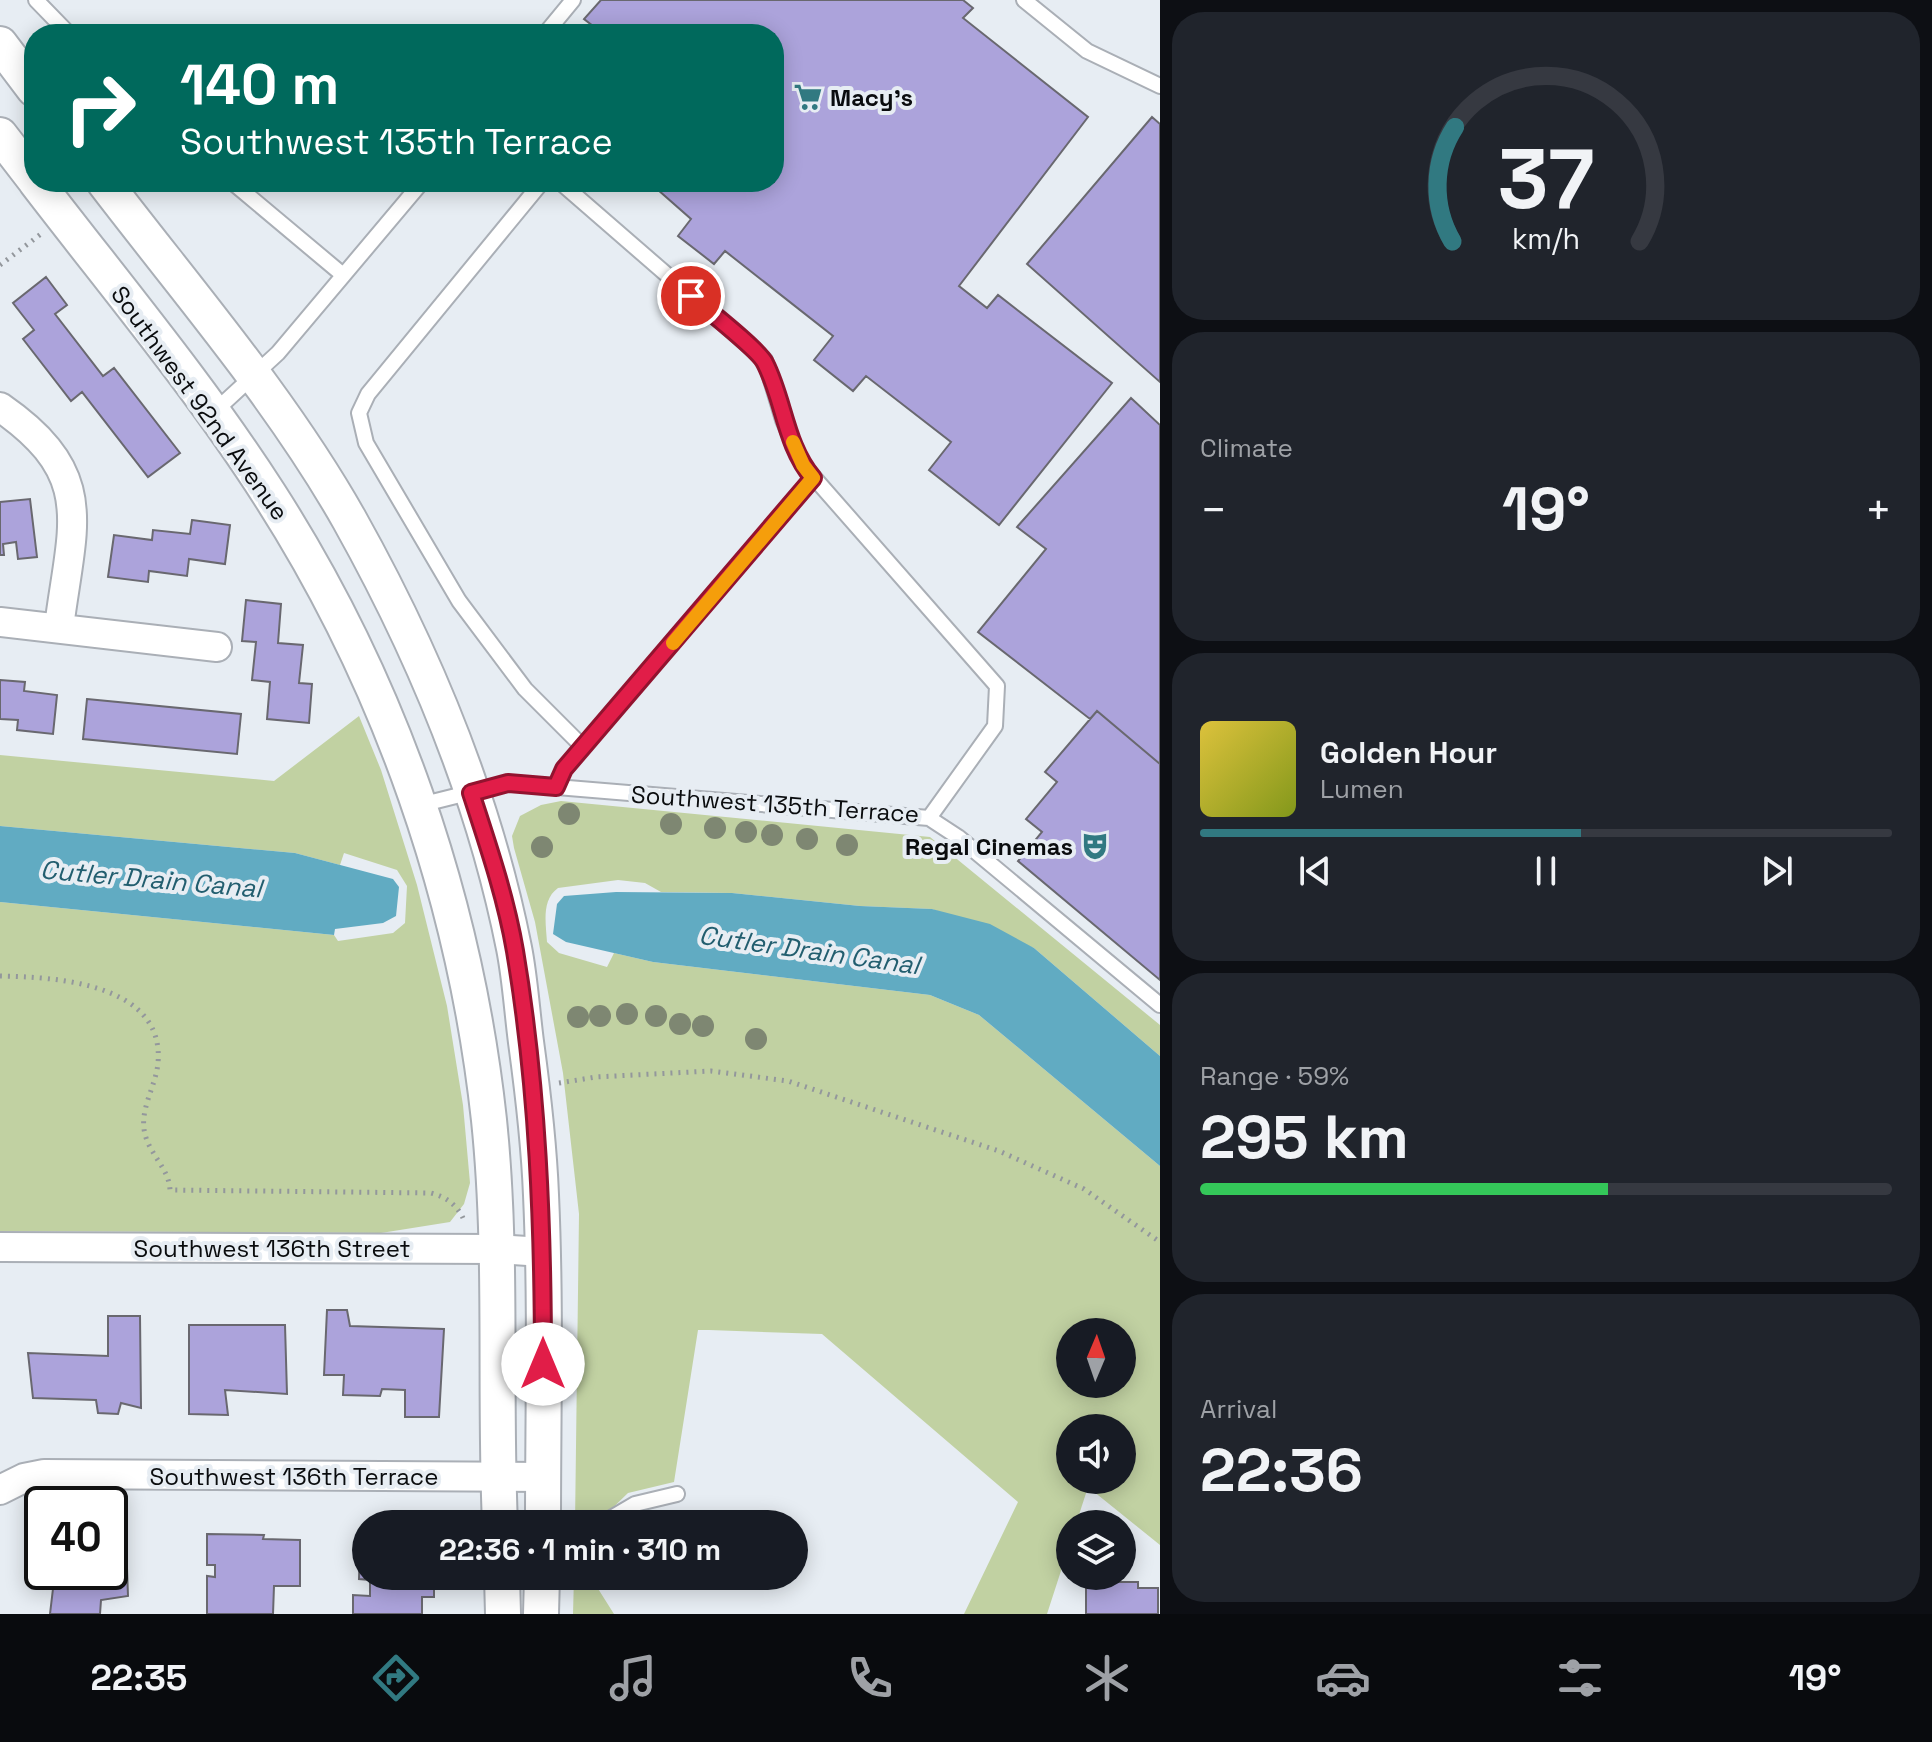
<!DOCTYPE html>
<html lang="en">
<head>
<meta charset="utf-8">
<style>
  body { margin:0; font-family:"Space Grotesk",sans-serif; background:#20242c; color:#f1f3f6; height:100vh; display:flex; flex-direction:column; font-size:30px; white-space:nowrap }
  * { box-sizing:border-box; margin:0 }
  p { font-size:26px; color:#9ea1a6 }
  .icon { flex:none; width:44px; height:44px; fill:none; stroke:currentColor; stroke-width:2; stroke-linecap:round; stroke-linejoin:round }
  .map { position:relative; flex:1; overflow:hidden }
  .details { display:flex; flex-direction:column; gap:12px; padding:12px; background:#0d0f14; width:772px }
  .details>* { flex:none }
  .top-card { position:absolute; left:24px; top:24px; width:760px; height:168px; border-radius:32px; box-shadow:0 4px 20px #0003; background:#00695c; color:#fff; overflow:hidden }
  .needle { width:52px; rotate:2deg }
  .tools { position:absolute; left:1056px; top:1318px; display:grid; gap:16px }
  .tools a { display:grid; place-items:center; width:80px; height:80px; border-radius:50%; background:#171b24; box-shadow:0 4px 20px #0003; font-size:40px }
  .speed { position:absolute; left:24px; top:1486px; display:flex; gap:16px; font-size:40px; font-weight:700; text-align:center }
  .speed>* { display:grid; place-content:center; width:104px; height:104px; border-radius:50%; background:#171b24; box-shadow:0 4px 20px #0003; line-height:1 }
  .speed .limit { border:4px solid #111; border-radius:12px; background:#fff; color:#111 }
  .pin { position:absolute; display:grid; place-items:center; width:68px; height:68px; color:#fff; margin:-34px; border:4px solid #fff; border-radius:50%; box-shadow:0 2px 8px #0007 }
  .me { position:absolute; width:88px; margin:-44px; rotate:0deg; stroke-linejoin:round; filter:drop-shadow(0 0 6px #0008) }
  .turn { display:flex; align-items:center; gap:28px; height:168px; padding:0 24px; font-size:36px }
  .turn .icon { width:104px; height:104px; stroke-width:2.5 }
  .turn b { display:block; font-size:56px; line-height:68px }
  .big { font-size:60px; font-weight:700; line-height:1.1 }
  .details .widget { flex:1; display:flex; flex-direction:column; justify-content:center; gap:12px; min-width:0; padding:0 28px; border-radius:32px; background:#20242c }
  .details .dial { align-items:center; gap:0 }
  .dial svg { height:208px; overflow:visible; fill:none; stroke:#363941; stroke-width:7; stroke-linecap:round; text-anchor:middle }
  .dial text { fill:#f1f3f6; stroke:none }
  .song { display:flex; align-items:center; gap:24px }
  .cover { width:96px; height:96px; border-radius:12px; background:linear-gradient(135deg,hsl(50 70% 55%),hsl(70 70% 35%)) }
  .played { height:8px; border-radius:4px; background:linear-gradient(90deg,#317981 55%,#363941 55%) }
  .keys { display:flex; justify-content:space-around; direction:ltr }
  .heat { display:flex; justify-content:space-between; align-items:center; font-size:44px; direction:ltr }
  .charge { height:12px; border-radius:6px; background:linear-gradient(90deg,#34c759 59%,#363941 0) }
  .trip { position:absolute; left:352px; top:1510px; width:456px; height:80px; border-radius:40px; background:#171b24; box-shadow:0 4px 20px #0003; font-weight:700; line-height:80px; text-align:center }
  .tabs { display:flex; height:128px; justify-content:space-around; align-items:center; background:#090b0e; color:#9ea1a6 }
  .tabs .icon { width:56px; height:56px }
  .tabs .on { color:#317981 }
  .tabs b { font-size:36px; color:#f1f3f6 }
  main { display:flex; flex:1; min-height:0 }
  .map>svg:first-child { display:block }
</style>
</head>
<body>
<main>
<div class="map">
<svg width="1160" height="1614" viewBox="0 0 1160 1614">
  <rect width="100%" height="100%" fill="#e7edf3"/>
  <path fill="#c1d1a2" fill-rule="evenodd" d="M359 716 381 770 417 885 447 1006 463 1105 470 1183 464 1204 450 1222 381 1233 0 1231V902L334 935 338 941 393 933 405 923 407 886 397 870 344 853 340 865 295 853 0 826V755L274 781Z
    M561 801 930 837 1160 1025V1056L1034 948 932 909 860 906 732 893 661 892 645 883 618 880 558 888C541 900 546 924 547 942L559 953 607 967 614 953 653 962 930 995 979 1015 1160 1166V1545L1088 1487 1076 1524H1070V1543L1047 1614H964L1018 1502 822 1334 709 1330H698L674 1482 628 1493 596 1524H575L579 1214 563 1073 535 922 514 848 512 836 520 816 541 805ZM1070 1332H1122V1384H1070ZM1070 1428H1122V1480H1070Z
    M574 1576H590L614 1614H573Z"/>
  <path fill="#61abc2" d="M0 826 295 853 393 879 399 887 396 916 383 923 335 929 334 935 0 902Z
    M616 892 732 893 860 906 932 909 990 924 1034 948 1160 1056V1166L979 1015 930 995 653 962 566 942 553 934 557 904 564 896Z"/>
  <path fill="#aca3db" stroke="#69686f" stroke-width="2" d="M601 0H963L973 8 963 18 1088 117 959 286 987 308 998 295 1112 383 999 525 929 470 951 442 866 376 853 391 814 360 833 336 725 251 714 264 678 236 691 219 649 182H774V34H587L593 26 584 19Z
    M1152 117 1160 124V382L1027 264Z
    M46 277 67 305 55 314 103 376 114 368 180 453 148 477 82 392 71 401 23 339 34 330 13 303Z
    M1131 398 1160 425V764L1097 711 1090 719 978 632 1046 549 1017 527Z
    M30 499 37 557 18 559 16 542 3 544 4 555H0V502Z
    M192 520 230 525 225 564 189 559 187 576 149 571 148 582 108 577 114 535 152 540 153 530 190 534Z
    M246 600 281 604 278 643 303 645 299 683 312 684 309 723 267 719 270 682 252 680 256 642 242 641Z
    M0 680 25 682 24 691 57 695 53 734 17 730 18 720 0 719Z
    M87 699 241 714 237 754 83 739Z
    M1097 711 1160 764V980L1018 861 1042 832 1026 819 1057 782 1045 772Z
    M327 1310H347L350 1326 444 1329 439 1417H405V1390L382 1389 380 1396 343 1395 344 1375H324Z
    M108 1316H140L141 1408 121 1403 118 1414 98 1413 96 1400 33 1398 28 1353 108 1356Z
    M189 1325H285L287 1394 225 1390 228 1415 189 1414Z
    M207 1534 264 1535 263 1539 300 1540V1586H274L273 1614H207V1576L215 1577V1565H207Z
    M110 1541H126L128 1596 101 1600 100 1614H50L55 1572H110Z
    M360 1544H366V1576H434V1597H422V1614H353V1595L370 1596V1580L359 1579Z
    M1107 1582H1138V1588H1158V1614H1086V1587H1106Z"/>
  <g fill="none" stroke-linecap="round" stroke-linejoin="round">
    <defs>
      <path id="service" d="M36 0 69 34
        M1024 0 1087 51 1160 86
        M545 34 573 0
        M232 182 343 275
        M542 182 368 394 359 413 366 443 459 601 525 689 583 747
        M214 412 278 353 422 182
        M556 787 564 769 813 478
        M420 805 508 783 929 818 995 726 997 686 803 465 783 420 765 360 560 182
        M929 818 958 837 1160 1005
        M601 1524 635 1504 677 1494"/>
      <path id="minor" d="M0 407C98 475 72 524 59 627
        M0 622 217 647
        M0 1247 495 1249 543 1252
        M0 1490 24 1478 44 1474 543 1477"/>
      <path id="tertiary" d="M0 44 34 89
        M0 135 34 179
        M36 182C115 285 199 385 269 494 390 682 465 899 489 1120 503 1254 494 1390 500 1524
        M104 182C188 292 281 399 349 519 424 653 484 797 514 948 520 978 522 1011 526 1042 533 1093 539 1144 541 1195 546 1304 543 1414 543 1524
        M502 1576 503 1614
        M541 1614 542 1576"/>
    </defs>
    <use href="#service" stroke="#aaafb6" stroke-width="18"/>
    <use href="#minor" stroke="#aaafb6" stroke-width="32"/>
    <use href="#tertiary" stroke="#aaafb6" stroke-width="38"/>
    <path stroke="#93979c" stroke-width="5" stroke-dasharray="2 6" stroke-linecap="butt" d="M0 265 41 234
      M0 976C55 977 165 983 158 1063 156 1085 141 1107 144 1129 147 1153 169 1167 170 1190L431 1193C446 1197 456 1204 463 1218
      M559 1083 596 1077 711 1071 788 1081 999 1151 1084 1189 1160 1242"/>
    <use href="#service" stroke="#fff" stroke-width="14"/>
    <use href="#minor" stroke="#fff" stroke-width="28"/>
    <use href="#tertiary" stroke="#fff" stroke-width="34"/>
  </g>
  <g fill="#7e8772">
    <circle cx="569" cy="814" r="11"/>
    <circle cx="671" cy="824" r="11"/>
    <circle cx="715" cy="828" r="11"/>
    <circle cx="746" cy="832" r="11"/>
    <circle cx="772" cy="835" r="11"/>
    <circle cx="807" cy="839" r="11"/>
    <circle cx="847" cy="845" r="11"/>
    <circle cx="542" cy="847" r="11"/>
    <circle cx="627" cy="1014" r="11"/>
    <circle cx="600" cy="1016" r="11"/>
    <circle cx="656" cy="1016" r="11"/>
    <circle cx="578" cy="1017" r="11"/>
    <circle cx="680" cy="1024" r="11"/>
    <circle cx="703" cy="1026" r="11"/>
    <circle cx="756" cy="1039" r="11"/>
  </g>
  <g fill="none" stroke-linecap="round" stroke-linejoin="round">
    <defs>
      <path id="route" d="M543 1364C543 1226 538 1088 515 951 506 898 488 845 471 793L508 783 556 787 564 769 813 478C785 445 784 400 765 363 759 350 705 308 691 296"/>
    </defs>
    <use href="#route" stroke="#92132f" stroke-width="20"/>
    <use href="#route" stroke="#e11d48" stroke-width="14"/>
    <path stroke="#f59e0b" stroke-width="14" d="M673 643 813 478 803 465 793 442"/>
  </g>
  <defs>
    <symbol id="supermarket-bare" viewBox="-9 -9 18 18"><path d="M-6-5.5h2.5l.6 2H6L4.5 2H-2.5L-4.4-4H-6ZM-1.5 3.2a1.3 1.3 0 1 0 .1 0ZM3 3.2a1.3 1.3 0 1 0 .1 0Z" fill="#317981" stroke="#e7edf3" stroke-width="2.5" paint-order="stroke"/></symbol>
    <symbol id="theatre-bare" viewBox="-9 -9 18 18"><path d="M-5-5.5Q0-4 5-5.5V0Q5 5 0 6Q-5 5-5 0ZM-3.3-2.5H-1v1.5H-3.3ZM1-2.5H3.3v1.5H1ZM-2.8 1Q0 5.5 2.8 1Z" fill="#317981" stroke="#e7edf3" stroke-width="2.5" paint-order="stroke"/></symbol>
  </defs>
  <g fill-rule="evenodd">
    <use href="#supermarket-bare" x="788" y="77" width="40" height="40"/>
    <use href="#theatre-bare" x="1075" y="826" width="40" height="40"/>
  </g>
  <g text-anchor="middle" dominant-baseline="central" stroke-width="8" stroke-linejoin="round" paint-order="stroke">
    <g font-size="24" font-weight="bold" fill="#0a0c0e" stroke="#e7edf3" text-anchor="start">
      <text x="830" y="97">Macy's</text>
      <text x="1073" y="846" text-anchor="end">Regal Cinemas</text>
    </g>
    <g font-size="24" fill="#0a0c0e" stroke="#e7edf3">
      <text transform="translate(200 403) rotate(54)">Southwest 92nd Avenue</text>
      <text transform="translate(775 804) rotate(4)">Southwest 135th Terrace</text>
      <text x="272" y="1248">Southwest 136th Street</text>
      <text x="294" y="1476">Southwest 136th Terrace</text>
    </g>
    <g font-size="26" font-style="italic" fill="#225e6f" stroke="#e7edf3">
      <text transform="translate(151 879) rotate(5)">Cutler Drain Canal</text>
      <text transform="translate(809 950) rotate(8)">Cutler Drain Canal</text>
    </g>
  </g>
</svg>
<div class="tools">
<a><svg class="needle" viewBox="-14 -14 28 28"><path d="M0-13l5 13h-10z" fill="#e53935"/><path d="M0 13l5-13h-10z" fill="#9ea1a6"/></svg></a>
<a><svg class="icon" aria-label="sound" viewBox="0 0 24 24"><path d="M4 9h4l5-4v14l-5-4H4zM17 9q2 3 0 6"/></svg></a>
<a><svg class="icon" aria-label="layers" viewBox="0 0 24 24"><path d="M12 4l9 5-9 5-9-5zM3 14l9 5 9-5"/></svg></a>
</div>
<div class="speed"><div class="limit">40</div></div>
<div class="pin" style="left:691px;top:296px;background:#d93025"><svg class="icon" aria-label="arrive" viewBox="0 0 24 24"><path d="M6 21V4h12l-3 4 3 4H6"/></svg></div>
<svg class="me" style="left:543px;top:1364px" viewBox="-20 -20 40 40"><circle r="19" fill="#fff"/><path d="M0-13L10 11 0 6-10 11z" fill="#e11d48"/></svg>
<div class="trip">22:36 · 1 min · 310 m</div>
<div class="top-card">
<div class="turn"><svg class="icon" aria-label="right" viewBox="0 0 24 24"><path d="M7 20v-9h11M14 6l5 5-5 5"/></svg><div><b>140 m</b>Southwest 135th Terrace</div></div>
</div>
</div>
<section class="details">
<div class="widget dial"><svg viewBox="0 0 100 80">
<path d="M14 69A42 42 0 1 1 86 69"/>
<path d="M14 69A42 42 0 0 1 15 25" stroke="#317981"/>
<text x="50" y="56" font-size="32" font-weight="700">37</text>
<text x="50" y="72" font-size="11">km/h</text>
</svg></div>
<div class="widget"><p>Climate</p>
<div class="heat"><a>−</a><b class="big">19°</b><a>+</a></div>
</div>
<div class="widget">
<div class="song"><i class="cover"></i><div><b>Golden Hour</b><p>Lumen</p></div></div>
<div class="played"></div>
<div class="keys"><svg class="icon" aria-label="previous" viewBox="0 0 24 24"><path d="M18 5L8 12l10 7zM5 5v14"/></svg><svg class="icon" aria-label="pause" viewBox="0 0 24 24"><path d="M8 5v14M16 5v14"/></svg><svg class="icon" aria-label="next" viewBox="0 0 24 24"><path d="M6 5l10 7-10 7zM19 5v14"/></svg></div>
</div>
<div class="widget"><p>Range · 59%</p><b class="big">295 km</b><div class="charge"></div></div>
<div class="widget"><p>Arrival</p><b class="big">22:36</b></div>
</section>
</main>
<nav class="tabs">
<b>22:35</b>
<svg class="icon on" aria-label="directions" viewBox="0 0 24 24"><path d="M12 3l9 9-9 9-9-9zM9 14v-3h6M13 9l2 2-2 2"/></svg>
<svg class="icon" aria-label="music" viewBox="0 0 24 24"><path d="M9 18V5l10-2v13"/><circle cx="6" cy="18" r="3"/><circle cx="16" cy="16" r="3"/></svg>
<svg class="icon" aria-label="phone" viewBox="0 0 24 24"><path d="M5 4h4l2 5-3 2q2 4 5 5l2-3 5 2v4C11 20 4 13 5 4z"/></svg>
<svg class="icon" aria-label="climate" viewBox="0 0 24 24"><path d="M12 3v18M4 7l16 10M4 17L20 7"/></svg>
<svg class="icon" aria-label="car" viewBox="0 0 24 24"><path d="M5 17H2v-5l4-1 3-4h7l3 4 3 1v5h-3M9 17h6M6 11h13"/><circle cx="7" cy="17" r="2"/><circle cx="17" cy="17" r="2"/></svg>
<svg class="icon" aria-label="filters" viewBox="0 0 24 24"><path d="M4 7h16M4 17h16"/><circle cx="9" cy="7" r="2"/><circle cx="15" cy="17" r="2"/></svg>
<b>19°</b>
</nav>
</body>
</html>
